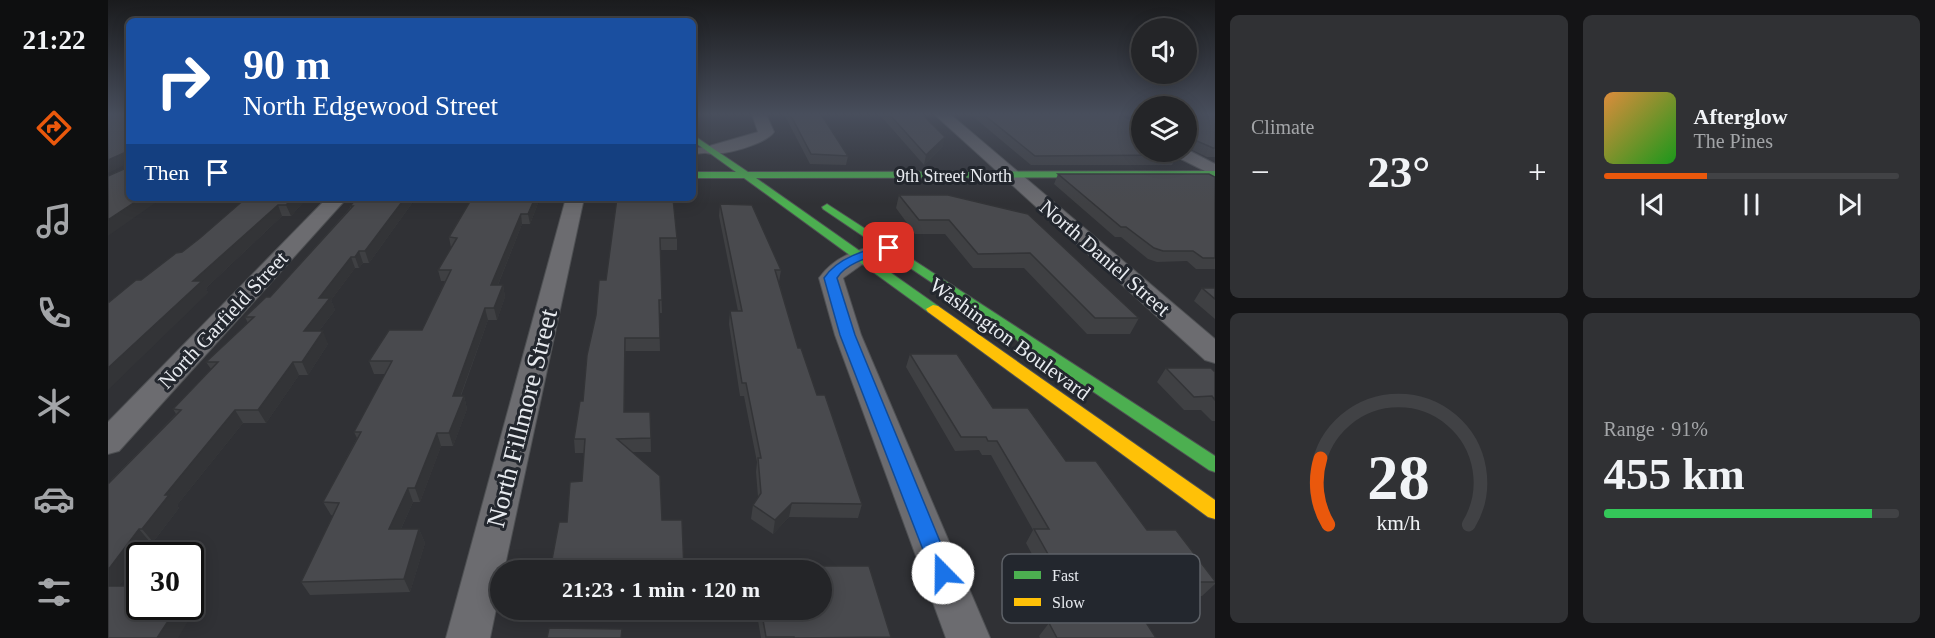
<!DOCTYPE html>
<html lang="en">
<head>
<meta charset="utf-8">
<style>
  body { margin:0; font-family:Georgia,serif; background:#303134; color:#f1f3f6; height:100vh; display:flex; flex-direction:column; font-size:22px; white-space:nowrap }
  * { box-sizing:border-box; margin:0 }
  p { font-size:20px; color:#a3a5a8 }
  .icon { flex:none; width:33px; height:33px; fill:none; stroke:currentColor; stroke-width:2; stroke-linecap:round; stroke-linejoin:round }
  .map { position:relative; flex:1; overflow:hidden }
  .side { display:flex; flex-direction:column; gap:15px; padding:15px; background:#141416; width:720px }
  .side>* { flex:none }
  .hud { position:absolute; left:18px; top:18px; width:570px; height:183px; border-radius:9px; box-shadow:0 3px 15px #0003,0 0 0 2px #414245; background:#1a4fa0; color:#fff; overflow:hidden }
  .controls { position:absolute; left:1023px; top:18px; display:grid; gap:12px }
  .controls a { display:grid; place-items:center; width:66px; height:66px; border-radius:50%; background:#242528; box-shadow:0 3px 15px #0003,0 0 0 2px #414245; font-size:30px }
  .speed { position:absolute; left:18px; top:542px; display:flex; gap:12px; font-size:30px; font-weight:700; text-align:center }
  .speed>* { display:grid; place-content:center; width:78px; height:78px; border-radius:50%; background:#242528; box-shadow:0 3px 15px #0003,0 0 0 2px #414245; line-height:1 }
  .speed .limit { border:3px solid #111; border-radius:9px; background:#fff; color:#111 }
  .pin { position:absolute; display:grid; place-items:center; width:51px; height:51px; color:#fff; margin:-26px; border-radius:12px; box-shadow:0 3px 9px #0006 }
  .me { position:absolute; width:66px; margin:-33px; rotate:338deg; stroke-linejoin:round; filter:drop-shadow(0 0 4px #0008) }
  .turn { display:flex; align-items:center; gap:21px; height:126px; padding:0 18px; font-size:27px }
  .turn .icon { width:78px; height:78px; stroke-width:2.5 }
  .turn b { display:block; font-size:42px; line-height:51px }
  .then { display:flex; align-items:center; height:57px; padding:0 18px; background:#0003; gap:12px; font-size:22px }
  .big { font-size:45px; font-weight:800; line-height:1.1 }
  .side .card { flex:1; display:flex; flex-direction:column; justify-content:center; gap:9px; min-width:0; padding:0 21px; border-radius:9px; background:#303134 }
  .side .dial { align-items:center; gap:0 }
  .dial svg { height:156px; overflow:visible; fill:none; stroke:#414245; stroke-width:7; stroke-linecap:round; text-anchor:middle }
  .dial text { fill:#f1f3f6; stroke:none }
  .song { display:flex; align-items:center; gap:18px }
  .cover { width:72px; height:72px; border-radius:9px; background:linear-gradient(135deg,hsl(30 70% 55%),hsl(120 70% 35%)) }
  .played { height:6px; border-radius:3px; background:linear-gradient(90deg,#ea580c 35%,#414245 35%) }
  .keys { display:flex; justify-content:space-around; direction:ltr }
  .heat { display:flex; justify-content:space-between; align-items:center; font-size:33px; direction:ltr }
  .charge { height:9px; border-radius:4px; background:linear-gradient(90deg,#34c759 91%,#414245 0) }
  .side .tiles { flex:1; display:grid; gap:15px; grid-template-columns:repeat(2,1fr) }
  .trip { position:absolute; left:382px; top:560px; width:342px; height:60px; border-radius:30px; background:#242528; box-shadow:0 3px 15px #0003,0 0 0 2px #414245; font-weight:800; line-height:60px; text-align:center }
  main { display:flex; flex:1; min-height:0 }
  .tabs { display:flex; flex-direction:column; width:108px; justify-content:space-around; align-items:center; background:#0e0f10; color:#a3a5a8 }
  .tabs .icon { width:42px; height:42px }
  .tabs .selected { color:#ea580c }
  .tabs b { font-size:27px; color:#f1f3f6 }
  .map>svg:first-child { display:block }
</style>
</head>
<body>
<main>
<nav class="tabs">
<b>21:22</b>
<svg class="icon selected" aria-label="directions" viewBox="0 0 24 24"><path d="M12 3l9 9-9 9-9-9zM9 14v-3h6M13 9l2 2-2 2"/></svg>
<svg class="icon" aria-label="music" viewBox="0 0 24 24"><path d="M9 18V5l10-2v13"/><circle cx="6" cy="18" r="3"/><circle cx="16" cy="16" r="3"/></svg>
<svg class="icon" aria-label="phone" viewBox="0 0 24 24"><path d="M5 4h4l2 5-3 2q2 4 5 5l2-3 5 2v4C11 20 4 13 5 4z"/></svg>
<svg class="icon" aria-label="climate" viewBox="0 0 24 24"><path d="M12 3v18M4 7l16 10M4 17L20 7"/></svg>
<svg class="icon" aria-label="car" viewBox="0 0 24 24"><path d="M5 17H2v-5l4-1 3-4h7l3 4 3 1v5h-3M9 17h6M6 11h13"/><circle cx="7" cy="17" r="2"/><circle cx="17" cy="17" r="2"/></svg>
<svg class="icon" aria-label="filters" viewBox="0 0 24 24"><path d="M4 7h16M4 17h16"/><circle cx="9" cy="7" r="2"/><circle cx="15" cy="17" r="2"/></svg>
</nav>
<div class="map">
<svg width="1107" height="638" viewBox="0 0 1107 638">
  <rect width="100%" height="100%" fill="#303135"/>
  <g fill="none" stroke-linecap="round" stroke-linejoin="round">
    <defs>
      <path id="lane" d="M604 147 608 150 607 152 585 154V148Z"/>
      <path id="street" d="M644 114H658L666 132C658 144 613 157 598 153L596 150 598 147 650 132Z
        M826 114H842L1107 339V363L1097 360Z
        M1078 149 1107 164V176L1065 155 1063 152H1078Z
        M219 198H239L11 451 0 454V422Z
        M458 198H476L396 570H393V585L382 638H338Z
        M781 242 789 243 792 248 789 253 756 263 735 278 753 335 882 638H838L727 335 711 278C728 254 755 248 781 242Z"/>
      <path id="fast" d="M585 135 640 172 1107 171V177L648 178 830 306 832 309 825 313 820 312 636 178H585V172H628L585 141Z
        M719 204 1107 456V472L1101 470 715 209 714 207Z"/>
      <path id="slow" d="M825 305 830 306 1107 500V519L1100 517 820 312 818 309Z"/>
    </defs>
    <use href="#lane" stroke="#4e5053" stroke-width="2"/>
    <use href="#street" stroke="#4e5053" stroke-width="2"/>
    <use href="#fast" stroke="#4e5053" stroke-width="2"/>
    <use href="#slow" stroke="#4e5053" stroke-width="2"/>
    <use href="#lane" fill="#6c6c70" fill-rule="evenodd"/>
    <use href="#street" fill="#6c6c70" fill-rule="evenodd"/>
    <use href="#fast" fill="#4caf50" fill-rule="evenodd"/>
    <use href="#slow" fill="#ffc107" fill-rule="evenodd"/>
  </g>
  <path fill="#3f4043" d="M676 114H713L740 156 738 165 702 164Z
    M771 114H814L835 146 816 165Z
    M862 114H1012L1034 152H1068L1067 154 1069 155 1064 165H923Z
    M1019 114H1034V123Z
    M1078 114H1107V157H1099L1078 147Z
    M950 174 1107 177V269H1088L1079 261 1049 262 1040 259 1013 237H1007L946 184Z
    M791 195H840L1031 318 1022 334H979L916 268H865L837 234H807L788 208Z
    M138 198H199L183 216H174L98 288 100 293 33 280 74 252 92 238Z
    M249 198H432L422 224H414L390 285H395L397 297 389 320H380L353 396H356L359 409 345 446H333L312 502H305L293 529H311L317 543 302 592 202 595 193 582 225 516 223 515 215 502 249 438 246 432 278 374H266L261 361 314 330 337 281H333L330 270 343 248 341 237 363 200 307 199 261 263H255L251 268H247L223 300 227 310 211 331 220 344 200 375H191L158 423H135L69 505 71 508 45 542H42L33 555H32V557L11 586 94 598 0 638 3 480 68 414 65 409 103 369 98 362 140 323 137 317 162 297 242 208V206Z
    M509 198H575V203H565L569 238V250H552L554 313H551L552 351H517V412H542L543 452H524L459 522 474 481 476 453H467L466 439 475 401 498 280Z
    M612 204 673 270 671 282 690 348 754 504 750 518 681 517 665 534 643 519 645 505 650 497 648 472 649 462 636 396H632L621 324 622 311H630L611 216Z
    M1094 288H1107V319L1086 301Z
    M802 354 885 408 958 461 1039 530 1107 581V584L1094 596H1021L1048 638H932L931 636 941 623H954L953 621 957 616 918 543 925 530 883 455H874L871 450 847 451 798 367Z
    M1058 368 1107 372V421H1104L1093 410H1076L1049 382Z
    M646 566H761L782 638H653L648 609H714V570H645Z"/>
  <path fill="#333437" d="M837 137 835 146 816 165 818 155Z
    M16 153 21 163 0 173V160Z
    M33 198H50L48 199 50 201 0 236V220Z
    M185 198H199L183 216 178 205Z
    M297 198H307V199L261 263 257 251Z
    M427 198H432L422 224 420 214Z
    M170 205 174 216 98 288 100 293 0 390V368L85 281Z
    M413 214 414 224 385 297 383 285Z
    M251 251 255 263 251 268 247 257Z
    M243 257 247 268 223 300 227 310 201 344 196 331 211 298Z
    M395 285 397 297 389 320 386 308Z
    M377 308 380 320 348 408 345 396Z
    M215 331 220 344 200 375 194 362Z
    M517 338V425L516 412Z
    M185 362 191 375 158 423 150 410Z
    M356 396 359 409 345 446 341 433Z
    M127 410 135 423 69 505 71 508 45 542 34 529 57 495Z
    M329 433 333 446 312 502 307 488Z
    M300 488 305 502 287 542 281 529Z
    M684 503 681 517 665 534 667 520Z
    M31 529 42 542 33 555H32V557L1 600 0 598V570Z
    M311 529 317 543 302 592 296 579Z
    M83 585 94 598 70 638H49L70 606H82Z"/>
  <path fill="#494a4e" stroke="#333437" stroke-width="1.5" d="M0 114H21V198H33L0 220V176L16 169V153L0 160Z
    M682 114H713L740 156 703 154Z
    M781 114H814L837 137 818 155Z
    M875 114H1012L1034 126V152H1062L1069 155 927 156Z
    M1078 114H1107V148H1105L1082 138 1081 141H1078Z
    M950 174H1101L1107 177V258H1095L1085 251H1055L1046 248 1018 227H1013Z
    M791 195H840L920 214 1031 318H987L922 253 870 254 841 220H811Z
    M138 198H185L178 205H170L85 281H94L0 368V303L28 280H33L68 253 74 252 92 238Z
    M249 198H297L257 251H251L247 257H243L211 298H222L196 331H215L194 362H185L150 410H127L57 495H61L34 529H31L0 570V484L73 410 65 409 110 362H98L146 317H137L158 297H162L245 206H242Z
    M364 198H427L420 214H413L383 285H395L386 308H377L345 396H356L341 433H329L307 488H300L281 529H311L296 579 193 582 231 503 215 502 253 432H246L284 361H261L281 330H314L343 270H330L349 238 341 237Z
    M509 198H565L569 238H552L554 300H551L552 338H517L516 412H542L543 438 509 439 552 476 554 520H574L576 570H442L451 522H459L462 482 474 481 477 439H466L472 401H475L479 355 488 315 491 280H498Z
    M612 204 644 205 673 270H667L690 348H693L709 395H717L754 504 684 503 667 520 645 505 653 493 650 458H653L638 383H634L622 311H634Z
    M1094 288H1107V299Z
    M802 354H849L885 408H920L958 461H988L1039 530H1068L1107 581V582H1012L1048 638H949L941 623H971L963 608H970L926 529H941L889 441H880L878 437H853Z
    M1058 368H1103L1107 372V400L1104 396 1086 397Z
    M646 566H761L783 637 686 638V637H658L653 609H714V570H646Z
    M0 586H32V606H70L49 638H0Z
    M441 628 514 629 513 638H439Z"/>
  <linearGradient id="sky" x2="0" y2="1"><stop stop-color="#1a1b1d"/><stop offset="0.56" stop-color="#484e5c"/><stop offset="1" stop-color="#484e5c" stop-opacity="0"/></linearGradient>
  <rect width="1107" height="204" fill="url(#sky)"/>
  <path fill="#1a73e8" stroke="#114b97" stroke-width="1.5" d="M781 244 787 248 785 250C767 256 739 261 729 278L747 335 845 573 842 580 835 583 827 580 824 573 732 335 716 278C730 257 758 250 781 244Z"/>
  <g text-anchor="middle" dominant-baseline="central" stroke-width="6" stroke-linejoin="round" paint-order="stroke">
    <g font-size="18" fill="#e8ebf0" stroke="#23272e">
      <text x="846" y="176">9th Street North</text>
    </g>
    <g font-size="21" fill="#e8ebf0" stroke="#23272e">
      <text transform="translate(997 258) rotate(41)">North Daniel Street</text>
      <text transform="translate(115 320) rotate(-47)">North Garfield Street</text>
      <text transform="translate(902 339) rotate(36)">Washington Boulevard</text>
    </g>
    <g font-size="26" fill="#e8ebf0" stroke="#23272e">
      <text transform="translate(414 418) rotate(-76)">North Fillmore Street</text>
    </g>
  </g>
  <rect x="894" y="554" width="198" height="69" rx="9" fill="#23272e" stroke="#5e6268" stroke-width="1.5"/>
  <rect x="906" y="571" width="27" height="8" fill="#4caf50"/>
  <rect x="906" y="598" width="27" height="8" fill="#ffc107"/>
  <g font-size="16" fill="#e8ebf0">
    <text x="944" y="581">Fast</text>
    <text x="944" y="608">Slow</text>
  </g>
</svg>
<div class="controls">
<a><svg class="icon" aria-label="sound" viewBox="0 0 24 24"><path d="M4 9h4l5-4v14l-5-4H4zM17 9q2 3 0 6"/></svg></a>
<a><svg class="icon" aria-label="layers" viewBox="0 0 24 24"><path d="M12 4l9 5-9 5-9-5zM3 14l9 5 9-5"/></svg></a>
</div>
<div class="speed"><div class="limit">30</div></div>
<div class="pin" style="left:781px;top:248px;background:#d93025"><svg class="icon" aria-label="arrive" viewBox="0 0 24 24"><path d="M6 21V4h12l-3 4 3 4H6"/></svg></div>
<svg class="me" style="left:835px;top:573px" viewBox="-20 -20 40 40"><circle r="19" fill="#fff"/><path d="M0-13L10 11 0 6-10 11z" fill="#1a73e8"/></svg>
<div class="trip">21:23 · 1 min · 120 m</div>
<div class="hud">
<div class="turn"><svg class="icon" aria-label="right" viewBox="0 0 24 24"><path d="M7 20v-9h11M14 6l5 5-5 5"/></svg><div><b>90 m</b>North Edgewood Street</div></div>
<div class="then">Then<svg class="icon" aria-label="arrive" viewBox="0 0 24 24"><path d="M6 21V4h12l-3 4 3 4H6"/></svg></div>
</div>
</div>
<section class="side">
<div class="tiles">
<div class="card"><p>Climate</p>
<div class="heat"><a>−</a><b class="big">23°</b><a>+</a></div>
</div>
<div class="card">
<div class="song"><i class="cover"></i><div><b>Afterglow</b><p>The Pines</p></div></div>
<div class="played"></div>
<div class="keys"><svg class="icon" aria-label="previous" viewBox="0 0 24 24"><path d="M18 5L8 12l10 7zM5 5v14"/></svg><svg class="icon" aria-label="pause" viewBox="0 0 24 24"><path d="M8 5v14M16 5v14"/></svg><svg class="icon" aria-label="next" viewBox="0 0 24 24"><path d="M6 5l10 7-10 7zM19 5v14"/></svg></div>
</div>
<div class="card dial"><svg viewBox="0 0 100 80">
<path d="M14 69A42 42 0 1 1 86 69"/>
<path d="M14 69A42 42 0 0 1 10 35" stroke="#ea580c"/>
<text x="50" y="56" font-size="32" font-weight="700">28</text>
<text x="50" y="72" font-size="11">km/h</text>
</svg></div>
<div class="card"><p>Range · 91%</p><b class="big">455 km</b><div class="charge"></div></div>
</div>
</section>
</main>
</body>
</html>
